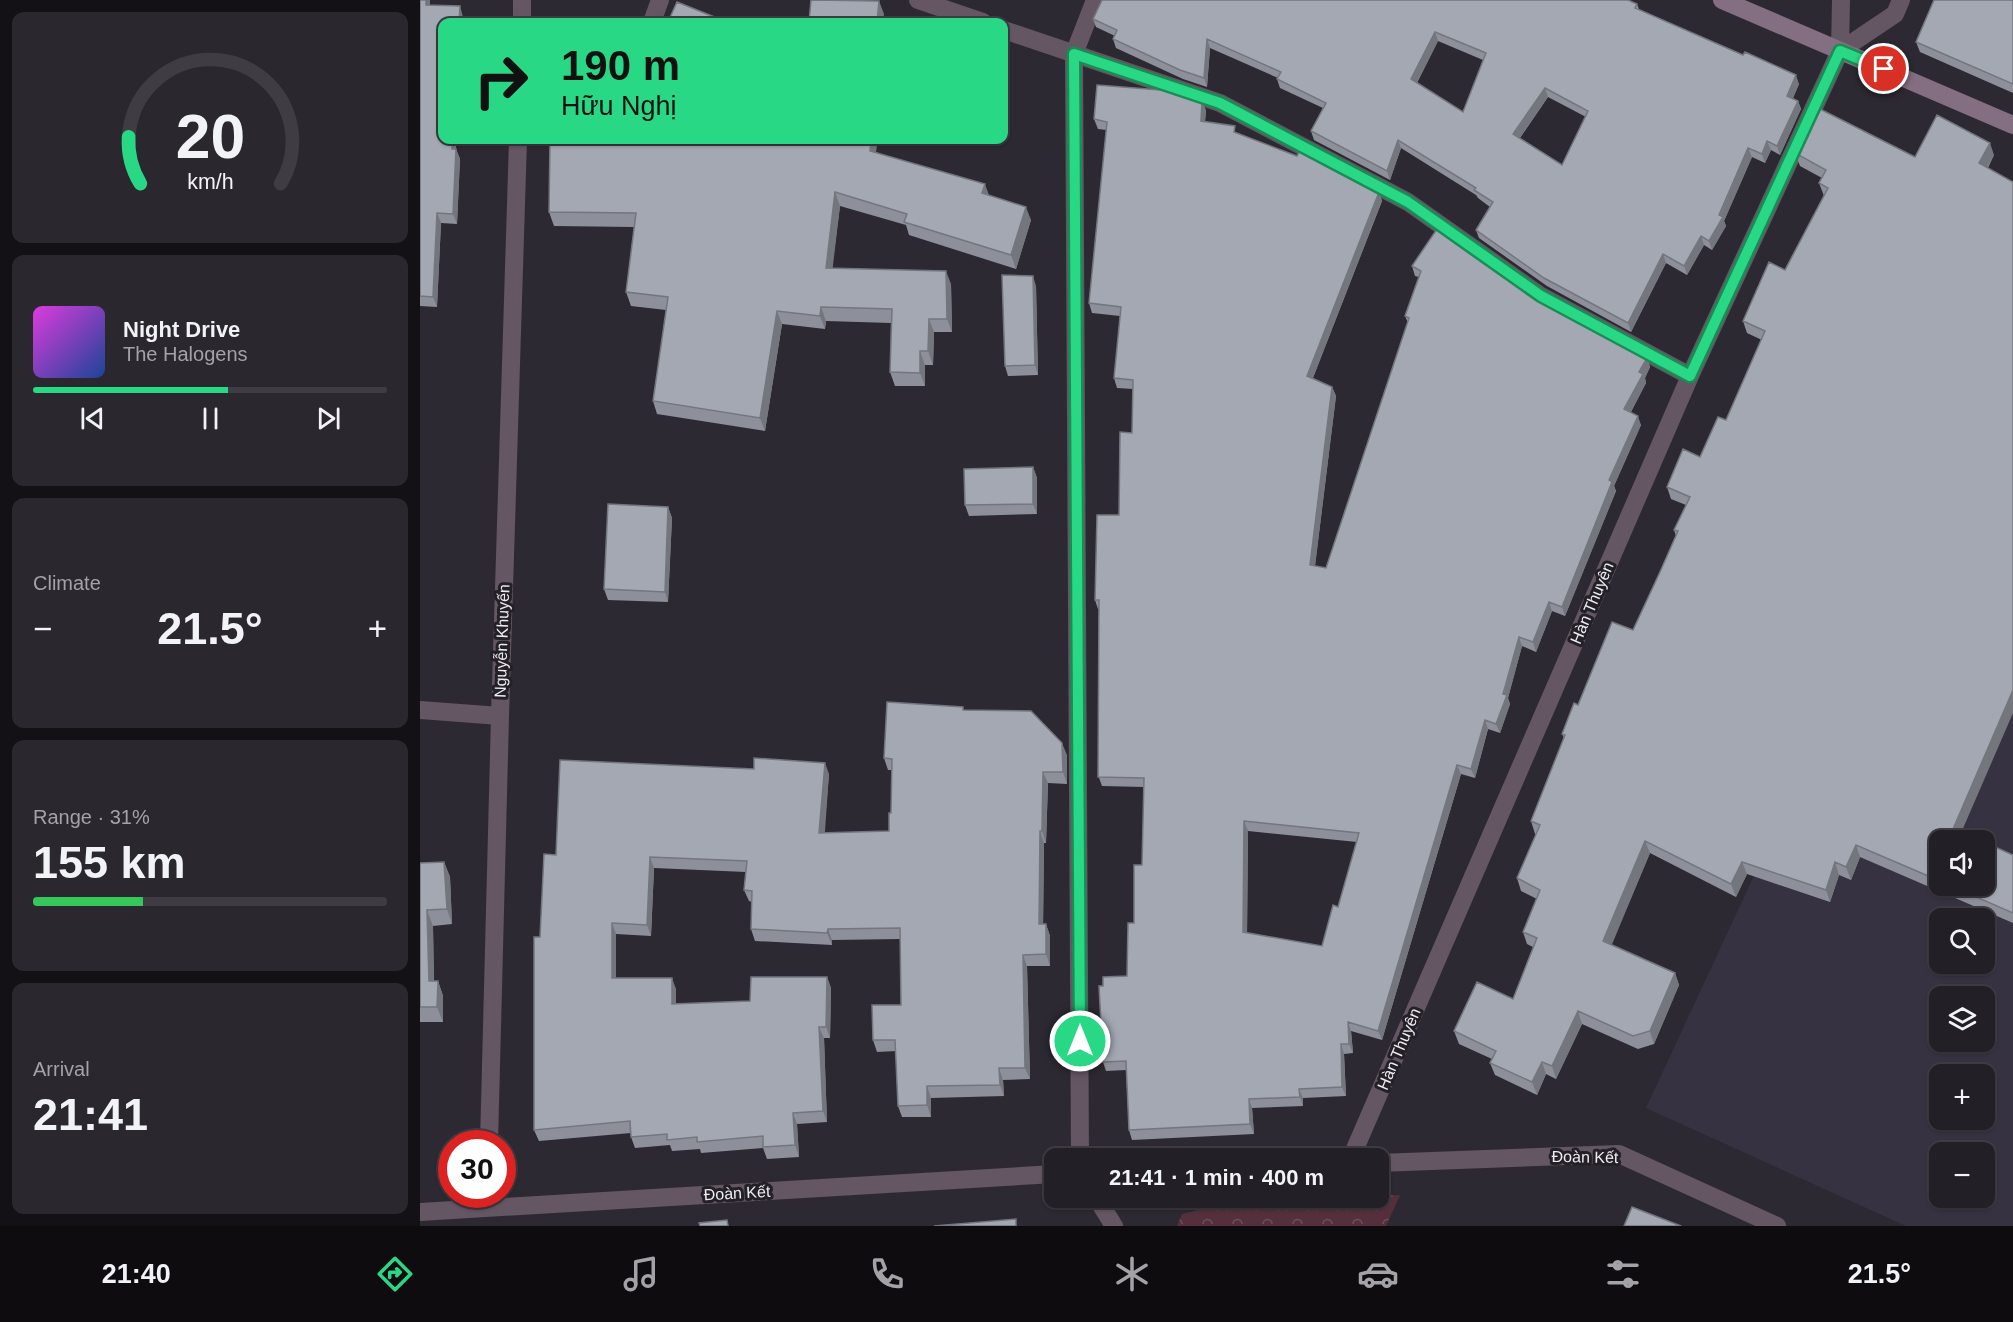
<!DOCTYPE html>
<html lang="en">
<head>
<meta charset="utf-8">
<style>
  body { margin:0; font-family:Arial,sans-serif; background:#2a272e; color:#f1f3f6; height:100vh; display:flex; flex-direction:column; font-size:22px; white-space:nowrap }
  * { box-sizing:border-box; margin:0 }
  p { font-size:20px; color:#a2a2a7 }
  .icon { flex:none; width:33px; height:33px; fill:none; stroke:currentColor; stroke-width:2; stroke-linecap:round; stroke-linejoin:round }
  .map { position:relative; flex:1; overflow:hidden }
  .panel { display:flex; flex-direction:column; gap:12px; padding:12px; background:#131115; width:420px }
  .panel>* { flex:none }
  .hud { position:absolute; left:18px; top:18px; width:570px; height:126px; border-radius:12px; box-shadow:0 2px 4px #0004,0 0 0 2px #3f3d43; background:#29d885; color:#111; overflow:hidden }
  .controls { position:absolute; left:1509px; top:830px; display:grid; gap:12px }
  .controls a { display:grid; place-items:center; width:66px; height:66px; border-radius:12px; background:#221f26; box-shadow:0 2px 4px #0004,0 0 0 2px #3f3d43; font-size:30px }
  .speed { position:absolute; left:18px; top:1130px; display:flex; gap:12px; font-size:30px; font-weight:700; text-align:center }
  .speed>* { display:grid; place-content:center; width:78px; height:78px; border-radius:50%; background:#221f26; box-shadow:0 2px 4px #0004,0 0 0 2px #3f3d43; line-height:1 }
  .speed .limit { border:9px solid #d22; background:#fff; color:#111 }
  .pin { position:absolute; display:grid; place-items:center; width:51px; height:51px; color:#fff; margin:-26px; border:3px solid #fff; border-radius:50%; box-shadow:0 2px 6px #0007 }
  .me { position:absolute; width:66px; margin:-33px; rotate:0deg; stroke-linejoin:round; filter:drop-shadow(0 0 4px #0008) }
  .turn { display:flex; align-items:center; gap:21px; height:126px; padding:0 24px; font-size:27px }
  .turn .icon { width:78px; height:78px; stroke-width:2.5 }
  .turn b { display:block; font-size:42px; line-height:51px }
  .big { font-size:45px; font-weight:700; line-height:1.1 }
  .panel .widget { flex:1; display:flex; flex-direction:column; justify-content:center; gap:9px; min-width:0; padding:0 21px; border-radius:12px; background:#2a272e }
  .panel .dial { align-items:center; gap:0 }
  .dial svg { height:156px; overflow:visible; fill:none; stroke:#3f3d43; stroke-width:7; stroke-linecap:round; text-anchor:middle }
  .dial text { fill:#f1f3f6; stroke:none }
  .song { display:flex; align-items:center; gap:18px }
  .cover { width:72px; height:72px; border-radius:9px; background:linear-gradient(135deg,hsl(300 70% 55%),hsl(220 70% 35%)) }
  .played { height:6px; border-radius:3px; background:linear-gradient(90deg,#29d885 55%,#3f3d43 55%) }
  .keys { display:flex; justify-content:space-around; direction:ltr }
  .heat { display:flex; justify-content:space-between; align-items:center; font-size:33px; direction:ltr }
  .charge { height:9px; border-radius:4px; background:linear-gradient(90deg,#34c759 31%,#3f3d43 0) }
  .trip { position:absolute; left:624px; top:1148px; width:345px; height:60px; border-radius:12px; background:#221f26; box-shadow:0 2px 4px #0004,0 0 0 2px #3f3d43; font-weight:700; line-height:60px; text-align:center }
  .tabs { display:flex; height:96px; justify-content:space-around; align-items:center; background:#0e0c0f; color:#a2a2a7 }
  .tabs .icon { width:42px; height:42px }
  .tabs .selected { color:#29d885 }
  .tabs b { font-size:27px; color:#f1f3f6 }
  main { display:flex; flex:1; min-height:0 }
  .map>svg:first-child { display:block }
</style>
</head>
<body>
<main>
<section class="panel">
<div class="widget dial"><svg viewBox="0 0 100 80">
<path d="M14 69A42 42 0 1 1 86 69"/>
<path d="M14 69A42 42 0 0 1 8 45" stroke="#29d885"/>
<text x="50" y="56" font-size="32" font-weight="700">20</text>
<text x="50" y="72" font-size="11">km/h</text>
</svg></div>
<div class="widget">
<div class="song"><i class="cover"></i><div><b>Night Drive</b><p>The Halogens</p></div></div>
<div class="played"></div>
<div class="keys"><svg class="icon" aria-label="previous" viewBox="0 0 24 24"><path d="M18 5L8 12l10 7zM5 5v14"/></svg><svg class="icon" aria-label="pause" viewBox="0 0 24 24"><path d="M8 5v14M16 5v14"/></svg><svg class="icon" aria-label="next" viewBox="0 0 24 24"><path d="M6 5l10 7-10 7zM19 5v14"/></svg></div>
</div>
<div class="widget"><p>Climate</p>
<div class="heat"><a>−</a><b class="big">21.5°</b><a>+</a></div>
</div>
<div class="widget"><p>Range · 31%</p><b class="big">155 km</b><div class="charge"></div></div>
<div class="widget"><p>Arrival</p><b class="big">21:41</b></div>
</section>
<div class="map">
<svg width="1593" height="1226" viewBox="0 0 1593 1226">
  <defs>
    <pattern id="forest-crowns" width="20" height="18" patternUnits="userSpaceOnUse" patternTransform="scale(1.5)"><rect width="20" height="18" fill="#55303c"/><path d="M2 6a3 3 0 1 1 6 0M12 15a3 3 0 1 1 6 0" fill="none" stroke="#6e4e59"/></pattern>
  </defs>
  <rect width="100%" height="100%" fill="#2d2932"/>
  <path fill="#373241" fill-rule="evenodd" d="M1593 514V1226H1486L1226 1108 1424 682ZM1520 840H1564V885H1520ZM1520 918H1564V963H1520ZM1520 996H1564V1041H1520ZM1520 1074H1564V1119H1520ZM1520 1152H1564V1197H1520Z"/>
  <path fill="url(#forest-crowns)" d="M980 1195 966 1226H757L762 1214 811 1202Z"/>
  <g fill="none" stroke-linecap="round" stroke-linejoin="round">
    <path stroke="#645663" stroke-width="18" d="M498 0 563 22
      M102 22V0
      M232 22 240 0
      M584 30 800 103 988 202 1121 296 1270 376
      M1420 51 1475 14 1481 0
      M0 710 80 716
      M69 1143 80 716 98 140
      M660 1158 654 54 675 0
      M931 1158 1270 376 1420 51 1421 0
      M958 1163 1199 1154 1357 1226
      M676 1197 694 1226
      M0 1212 634 1174"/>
    <path stroke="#846e81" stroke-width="18" d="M1302 0 1593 125"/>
  </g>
  <path fill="#8d909a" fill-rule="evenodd" d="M0 0H10V5L43 17 22 140H36V149L40 159 37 224 21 223 17 307 0 306Z
    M1593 0V93L1500 52 1496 42Z
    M1217 4 1219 9 1379 84 1373 98 1378 101 1381 109 1360 155 1351 150 1345 163 1332 157 1304 221 1306 226 1292 250 1284 245 1267 275 1246 263 1211 332 1127 286 1059 238 1056 230 1070 207 1058 198 1056 195 981 148 970 180 894 140 891 131 903 108 860 88 857 79 858 78 790 48 787 87 763 79 696 48 693 39 695 36 676 27 673 19ZM1018 41 1063 60 1043 112 997 83ZM1128 97 1166 117 1142 165 1100 138Z
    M786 110 785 122 818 133 959 192 962 201 893 378 912 387 916 396 895 566 906 568 988 323 985 316 999 277 995 276 992 266 1112 296 1227 358 1230 367 1225 378 1226 383 1211 412 1221 425 1194 486 1196 491 1145 616 1132 611 1116 652 1102 646 1088 698 1090 704 1080 733 1068 729 1055 778 1041 774 962 1040 931 1031 933 1053 924 1054 926 1096 883 1098V1106L832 1108 834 1134 712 1140 709 1130 706 1070 686 1071 683 1062V986L707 976 722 865 724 787 682 786 678 775 679 609H678L675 600 699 515 712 433 713 389 697 388 694 378 700 316 672 313 669 303 687 130 678 129 674 119ZM828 831 937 842 918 907 902 946 827 933Z
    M457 140 456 152 569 196 611 220 596 269 489 235 486 225 420 206 412 268 531 284 532 332H514L513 365H505V386H475L470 372 471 323 406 321 405 329 362 324 345 431 237 414 233 401 246 310 211 306 206 292 214 227 134 226 129 212Z
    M1375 153 1495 157 1574 155 1568 168 1520 840V885H1564L1593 855V923L1440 857 1431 880 1419 875 1410 902 1327 874 1316 897 1230 853 1191 945 1255 973 1259 985 1234 1044 1218 1049 1162 1024 1136 1079 1126 1074 1117 1095 1075 1075 1070 1063 1072 1059 1039 1044 1034 1031 1093 999 1113 947 1107 944 1103 932 1117 899 1101 891 1097 878 1116 834H1115L1111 821 1144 738 1142 734 1158 705 1213 630 1256 536 1254 530 1266 505 1251 499 1247 487 1280 457 1306 420 1342 340 1327 333 1323 321 1365 270 1404 196 1399 183 1402 178 1380 166Z
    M616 286 618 375 588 376 585 366Z
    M613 467 617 478V514L549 516 545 505Z
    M248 507 252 518 248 602 188 600 184 589Z
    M544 710 647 755V784L628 783 626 843H624L623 924H626L630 936V966H607L610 1079 583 1080 584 1096 511 1098V1117H482L478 1106 476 1051 457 1052 453 1040 481 1005 480 939 412 940V945L335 941 331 929 332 902 329 901 324 890 326 872 234 868 231 936 196 934V978L256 989V1004L330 1001 407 977 411 988 410 1038H404L407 1122 377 1124 379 1157 347 1159 343 1148 281 1153 280 1149 252 1151 250 1145 215 1148 211 1137V1133L119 1141 114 1130 120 937 136 855 409 774 404 833 469 831 471 813 472 770H468L464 758Z
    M24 862 30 877 32 924 13 926 14 981H18L23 996V1022H0V863Z"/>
  <path fill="#73767d" d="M6 0H10V16L6 5Z
    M459 1 464 14 463 22H457Z
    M40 6 43 17V22H39Z
    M1015 32 1018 41 994 88 991 79Z
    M787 39 790 48 787 87 784 78Z
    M1376 75 1379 84 1370 105 1367 96Z
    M1125 88 1128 97 1096 143 1093 134Z
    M782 101 786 110 784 131 781 121Z
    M1378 101 1381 109 1360 155 1357 146Z
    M32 140H36V159L32 149Z
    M451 140H457L455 164 450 151Z
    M978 140 981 148 970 180 967 171Z
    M1347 141 1351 150 1345 163 1342 154Z
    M1570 143 1574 155 1563 175 1559 163Z
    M1328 148 1332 157 1304 221 1306 226 1292 250 1289 241Z
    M36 149 40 159 37 224 33 214Z
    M565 184 570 198 562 193Z
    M415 192 420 206 411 282 406 268Z
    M959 192 962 201 890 385 887 376Z
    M606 207 611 220 596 269 591 255Z
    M17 213 21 223 17 307 13 297Z
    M1281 236 1284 245 1267 275 1264 266Z
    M1243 254 1246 263 1211 332 1208 323Z
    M526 271 531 284 532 332 527 319Z
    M613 276 616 286 618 375 615 365Z
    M401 307 406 321 405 329 400 316Z
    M357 311 362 324 345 431 340 418Z
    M509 319 514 332 513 365 508 351Z
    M500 351 505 365V386L500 373Z
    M1227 358 1230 367 1225 378 1226 383 1207 419 1204 409 1219 372Z
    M912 387 916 396 894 574 890 565Z
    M1218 416 1221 425 1194 486 1196 491 1145 616 1142 607 1189 480Z
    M613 467 617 478V514L613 504Z
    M248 507 252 518 248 602 245 592Z
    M1129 602 1132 611 1116 652 1113 642Z
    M1099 637 1102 646 1088 698 1090 704 1080 733 1076 724Z
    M1593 690V713L1538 840 1533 829Z
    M1065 720 1068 729 1055 778 1051 769Z
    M642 743 647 755V784L643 772Z
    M405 763 409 774 404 845 399 833Z
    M1037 765 1041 774 962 1040 958 1031Z
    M623 772 628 783 626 843 622 831Z
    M824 821 828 831 827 942 823 932Z
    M620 831 624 843 623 936 619 924Z
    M1225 841 1230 853 1188 954 1183 941Z
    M1436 845 1440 857 1431 880 1426 867Z
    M230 857 234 868 231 936 227 925Z
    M24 862 30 877 32 924 27 909Z
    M1322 862 1327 874 1316 897 1311 884Z
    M1415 862 1419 875 1410 902 1406 890Z
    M7 910 13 926 14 996 9 981Z
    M192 923 196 934V989L192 978Z
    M626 924 630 936V966L626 954Z
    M408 929 412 940V945L407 933Z
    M603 955 607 966 610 1079 605 1068Z
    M1255 973 1259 985 1234 1044 1230 1031Z
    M407 977 411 988 410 1038 406 1027Z
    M252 978 256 989V1015L252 1004Z
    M18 981 23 996V1022L17 1007Z
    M1158 1011 1162 1024 1136 1079 1132 1066Z
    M928 1022 931 1031 933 1053 929 1044Z
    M399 1027 404 1038 407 1122 403 1111Z
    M921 1044 924 1054 926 1096 922 1087Z
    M1122 1062 1126 1074 1117 1095 1112 1082Z
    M579 1068 583 1080 584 1096 580 1085Z
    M507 1086 511 1098V1117L507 1105Z
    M879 1089 883 1098V1106L880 1097Z
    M829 1099 832 1108 834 1134 830 1124Z
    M373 1113 377 1124 379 1157 375 1145Z"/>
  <path fill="#a4a8b3" stroke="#73767d" stroke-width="1.5" fill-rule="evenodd" d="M0 0H6V5L40 6 39 22H22V140H32V149H36L33 214 17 213 13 297 0 296Z
    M391 0 459 1 457 22H389Z
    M682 0H1208L1217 4 1215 8 1323 55 1325 52 1376 75 1367 96 1378 101 1357 146 1347 141 1342 154 1328 148 1299 215 1303 217 1289 241 1281 236 1264 266 1243 254 1208 323 1124 278 1056 230 1073 202 1054 190 1056 188 978 140 967 171 891 131 906 103 857 79 861 72 787 39 784 78 760 70 693 39 697 30 673 19ZM1015 32 1066 53 1043 112 991 79ZM1125 88 1168 111 1142 165 1093 134Z
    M1514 0H1593V84L1496 42Z
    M257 2 307 22H248Z
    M677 85 753 91 782 101 781 121 815 126 814 132 877 156 880 150 959 192 887 376 912 387 890 565 906 568 989 318 985 316 1001 271 992 266 1017 229 1112 296 1227 358 1219 372 1223 374 1204 409 1218 416 1189 480 1192 482 1142 607 1129 602 1113 642 1099 637 1083 694 1087 695 1076 724 1065 720 1051 769 1037 765 958 1031 928 1022 929 1044H921L922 1087 879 1089 880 1097 829 1099 830 1124 709 1130 706 1061 683 1062 679 986H683V977L707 976 708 923H714V865H722L724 778 678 777V775L679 600H675L677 515H699L700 432 712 433 713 380 694 378 701 307 669 303 687 122 674 119ZM824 821 939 833 918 907 913 905 902 946 823 932Z
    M1396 107 1495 157 1517 115 1570 143 1559 163 1593 182V690L1533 829 1559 840H1520V881L1436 845 1426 867 1415 862 1406 890 1322 862 1311 884 1225 841 1183 941 1255 973 1230 1031 1213 1036 1158 1011 1132 1066 1122 1062 1112 1082 1070 1063 1076 1051 1034 1031 1057 982 1093 999 1117 938 1103 932 1120 890 1097 878 1120 825 1111 821 1145 735 1142 734 1154 703 1158 705 1192 622 1213 630 1240 572 1258 531 1254 530 1270 497 1247 487 1263 449 1280 457 1298 417 1306 420 1345 331 1323 321 1349 262 1365 270 1408 188 1399 183 1406 170 1375 153Z
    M130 140H451L450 151 565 184 562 193 606 207 591 255 484 222 487 214 415 192 406 268 526 271 527 319H509L508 351H500V373L470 372 472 309 401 307 400 316 357 311 340 418 233 401 248 297 206 292 216 213 129 212Z
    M582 275 613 276 615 365 585 366Z
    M613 467V504L545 505 544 469Z
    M188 504 248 507 245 592 184 589Z
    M467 702 543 707V710L611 711 642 743 643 772H623L622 831H620L619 924H626V954L603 955 605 1068H579L580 1085 507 1086V1105L478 1106 475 1040H453L452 1005H481L480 928 408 929 407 933 331 929 332 891 324 890 327 861 230 857 227 925 192 923V978H252V1004L330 1001 331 977H407L406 1027H399L403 1111 373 1113 375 1145 343 1147V1136L277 1142V1137L247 1140V1134L211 1137 210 1121 114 1130V937H120L124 854 136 855 140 760 334 769V758L405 763 399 833 469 831V813H471L472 759 464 758Z
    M1564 842 1593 855V913L1529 885H1564Z
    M24 862 27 909 7 910 9 981H18L17 1007H0V863Z
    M1212 1207 1261 1226H1204Z
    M596 1219V1226H514Z
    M307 1220 308 1226H280L279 1223Z"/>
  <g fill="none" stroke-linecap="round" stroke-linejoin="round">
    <defs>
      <path id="route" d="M660 1041 654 54 800 103 988 202 1121 296 1270 376 1420 51 1464 69"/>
    </defs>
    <use href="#route" stroke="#1b8c56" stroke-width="15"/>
    <use href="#route" stroke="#29d885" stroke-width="10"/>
  </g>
  <g text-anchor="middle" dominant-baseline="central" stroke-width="6" stroke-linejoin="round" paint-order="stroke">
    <g font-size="16" fill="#eeecf2" stroke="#232028">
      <text transform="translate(1172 603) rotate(-67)">Hàn Thuyên</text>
      <text transform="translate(82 641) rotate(-88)">Nguyễn Khuyến</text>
      <text transform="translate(979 1049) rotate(-67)">Hàn Thuyên</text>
      <text transform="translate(1165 1157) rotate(1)">Đoàn Kết</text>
      <text transform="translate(317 1193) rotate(-3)">Đoàn Kết</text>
    </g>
  </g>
</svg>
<div class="controls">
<a><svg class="icon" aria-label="sound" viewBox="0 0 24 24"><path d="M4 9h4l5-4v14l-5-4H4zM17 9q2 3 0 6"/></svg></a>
<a><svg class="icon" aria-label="search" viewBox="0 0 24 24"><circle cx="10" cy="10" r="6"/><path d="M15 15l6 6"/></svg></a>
<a><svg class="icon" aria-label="layers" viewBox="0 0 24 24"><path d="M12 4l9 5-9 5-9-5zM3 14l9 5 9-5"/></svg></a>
<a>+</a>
<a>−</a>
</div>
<div class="speed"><div class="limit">30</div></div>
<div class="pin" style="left:1464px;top:69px;background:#d93025"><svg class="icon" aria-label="arrive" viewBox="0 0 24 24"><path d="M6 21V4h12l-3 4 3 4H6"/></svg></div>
<svg class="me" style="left:660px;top:1041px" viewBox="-20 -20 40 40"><circle r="17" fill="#29d885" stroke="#fff" stroke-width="3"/><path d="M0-11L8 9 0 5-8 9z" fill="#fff"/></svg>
<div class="trip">21:41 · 1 min · 400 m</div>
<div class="hud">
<div class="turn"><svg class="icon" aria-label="right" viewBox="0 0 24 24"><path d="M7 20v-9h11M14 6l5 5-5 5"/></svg><div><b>190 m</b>Hữu Nghị</div></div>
</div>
</div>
</main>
<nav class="tabs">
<b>21:40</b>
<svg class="icon selected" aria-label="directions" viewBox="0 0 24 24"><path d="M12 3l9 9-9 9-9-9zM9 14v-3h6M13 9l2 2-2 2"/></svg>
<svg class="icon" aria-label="music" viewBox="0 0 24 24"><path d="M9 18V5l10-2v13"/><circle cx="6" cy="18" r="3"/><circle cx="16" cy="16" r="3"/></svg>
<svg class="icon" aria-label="phone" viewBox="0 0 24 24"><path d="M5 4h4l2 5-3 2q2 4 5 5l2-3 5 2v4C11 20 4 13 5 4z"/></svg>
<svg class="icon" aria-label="climate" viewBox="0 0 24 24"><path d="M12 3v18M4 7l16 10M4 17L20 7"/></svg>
<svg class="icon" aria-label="car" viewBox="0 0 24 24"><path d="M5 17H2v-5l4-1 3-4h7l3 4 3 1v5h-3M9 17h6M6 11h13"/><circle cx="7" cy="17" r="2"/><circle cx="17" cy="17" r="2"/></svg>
<svg class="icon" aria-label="filters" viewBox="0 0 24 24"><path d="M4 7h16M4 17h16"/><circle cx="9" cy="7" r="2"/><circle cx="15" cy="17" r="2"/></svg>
<b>21.5°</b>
</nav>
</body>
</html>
